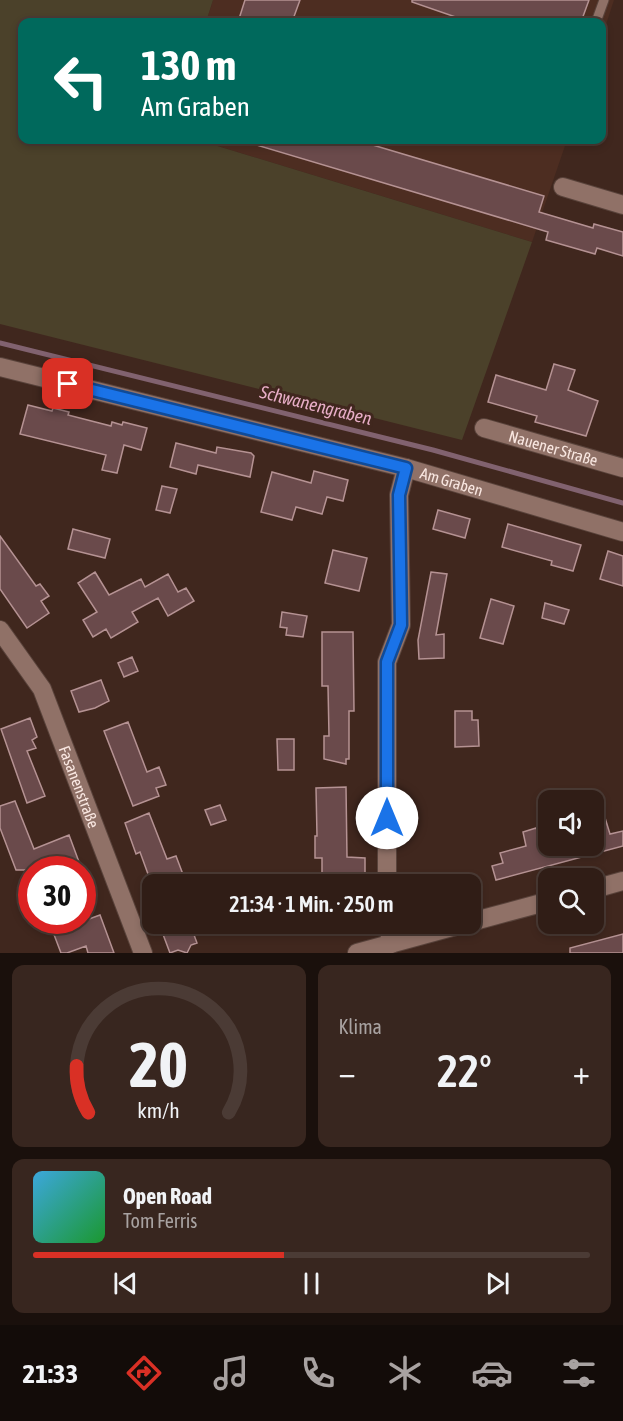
<!DOCTYPE html>
<html lang="de">
<head>
<meta charset="utf-8">
<style>
  body { margin:0; font-family:"Asap Condensed",sans-serif; background:#38261f; color:#f1f3f6; height:100vh; display:flex; flex-direction:column; font-size:22px; white-space:nowrap }
  * { box-sizing:border-box; margin:0 }
  p { font-size:20px; color:#a8a2a1 }
  .icon { flex:none; width:33px; height:33px; fill:none; stroke:currentColor; stroke-width:2; stroke-linecap:round; stroke-linejoin:round }
  .map { position:relative; height:953px; overflow:hidden }
  .sheet { display:flex; flex-direction:column; gap:12px; padding:12px; background:#1a100c; flex:1 }
  .sheet>* { flex:none }
  .hud { position:absolute; left:18px; top:18px; width:588px; height:126px; border-radius:12px; box-shadow:0 3px 9px #0003,0 0 0 2px #4b3b35; background:#00695c; color:#fff; overflow:hidden }
  .controls { position:absolute; left:538px; top:790px; display:grid; gap:12px }
  .controls a { display:grid; place-items:center; width:66px; height:66px; border-radius:12px; background:#301d16; box-shadow:0 3px 9px #0003,0 0 0 2px #4b3b35; font-size:30px }
  .speed { position:absolute; left:18px; top:856px; display:flex; gap:12px; font-size:30px; font-weight:700; text-align:center }
  .speed>* { display:grid; place-content:center; width:78px; height:78px; border-radius:50%; background:#301d16; box-shadow:0 3px 9px #0003,0 0 0 2px #4b3b35; line-height:1 }
  .speed .limit { border:9px solid #d22; background:#fff; color:#111 }
  .pin { position:absolute; display:grid; place-items:center; width:51px; height:51px; color:#fff; margin:-26px; border-radius:12px; box-shadow:0 3px 9px #0006 }
  .me { position:absolute; width:66px; margin:-33px; rotate:0deg; stroke-linejoin:round; filter:drop-shadow(0 0 4px #0008) }
  .turn { display:flex; align-items:center; gap:21px; height:126px; padding:0 24px; font-size:27px }
  .turn .icon { width:78px; height:78px; stroke-width:2.5 }
  .turn b { display:block; font-size:42px; line-height:51px }
  .big { font-size:45px; font-weight:600; line-height:1.1 }
  .sheet .widget { flex:1; display:flex; flex-direction:column; justify-content:center; gap:9px; min-width:0; padding:0 21px; border-radius:12px; background:#38261f }
  .sheet .dial { align-items:center; gap:0 }
  .dial svg { height:156px; overflow:visible; fill:none; stroke:#4b3b35; stroke-width:7; stroke-linecap:round; text-anchor:middle }
  .dial text { fill:#f1f3f6; stroke:none }
  .song { display:flex; align-items:center; gap:18px }
  .cover { width:72px; height:72px; border-radius:9px; background:linear-gradient(135deg,hsl(200 70% 55%),hsl(130 70% 35%)) }
  .played { height:6px; border-radius:3px; background:linear-gradient(90deg,#d93025 45%,#4b3b35 45%) }
  .keys { display:flex; justify-content:space-around; direction:ltr }
  .heat { display:flex; justify-content:space-between; align-items:center; font-size:33px; direction:ltr }
  .sheet .tiles { flex:1; display:grid; gap:12px; grid-template-columns:1fr 1fr }
  .widget:last-child { grid-column:span 2 }
  .trip { position:absolute; left:142px; top:874px; width:339px; height:60px; border-radius:12px; background:#301d16; box-shadow:0 3px 9px #0003,0 0 0 2px #4b3b35; font-weight:600; line-height:60px; text-align:center }
  .tabs { display:flex; height:96px; justify-content:space-around; align-items:center; background:#130c09; color:#a8a2a1 }
  .tabs .icon { width:42px; height:42px }
  .tabs .current { color:#d93025 }
  .tabs b { font-size:27px; color:#f1f3f6 }
  .map>svg:first-child { display:block }
</style>
</head>
<body>
<div class="map">
<svg width="623" height="953" viewBox="0 0 623 953">
  <rect width="100%" height="100%" fill="#40271e"/>
  <path fill="#4d2d21" d="M213 0H614L602 37V22H206Z
    M198 140H567L532 242Z"/>
  <path fill="#4b412a" d="M0 0H213L206 22H22V140H198L532 242 462 440 0 324Z"/>
  <g fill="none" stroke-linecap="round" stroke-linejoin="round">
    <path stroke="#81626f" stroke-width="5" d="M0 343 433 450 623 503"/>
  </g>
  <path fill="#6a4a4b" stroke="#b59293" stroke-width="1.5" d="M245 0H300L292 22H238Z
    M412 0H589L581 22H470L412 2Z
    M251 140H356L544 196 539 212 593 228 594 224 623 232V256L597 248 595 254 546 240 548 232 250 143Z
    M554 364 575 370 568 390 598 401 586 436 535 422 537 416 488 402 496 375 546 390Z
    M28 405 52 411 53 408 69 412 68 415 111 426 112 422 122 425 123 422 147 428 141 450 124 445 117 473 102 470 106 455 20 434Z
    M176 443 216 453 217 447 251 453 254 456 250 477 198 465 196 474 170 467Z
    M314 471 348 480 343 501 327 497 322 514 296 507 292 520 261 512 272 472 311 483Z
    M162 486 177 489 170 513 156 510Z
    M438 510 470 519 465 538 433 529Z
    M508 524 581 545 573 571 551 565 552 561 502 547Z
    M73 529 110 539 105 558 68 549Z
    M0 536 36 586 40 584 49 596 41 601 49 613 27 628 0 589Z
    M333 550 367 558 359 591 325 583Z
    M608 551 623 556V586L600 579Z
    M95 572 109 595 141 579 145 587 168 574 178 592 186 588 194 601 168 616 158 598 132 612 138 622 111 638 106 629 93 637 83 620 97 612 78 583Z
    M431 572 447 574 436 635 444 634V658L419 659 418 640Z
    M491 599 514 606 503 644 480 638Z
    M545 603 569 610 564 624 542 618Z
    M282 612 307 616 303 637 286 635 287 628 280 627Z
    M322 632H353L354 711H349V759H346V764L324 759V736H329L328 686H322Z
    M132 657 138 671 124 677 118 663Z
    M101 680 109 701 95 708 79 712 71 691Z
    M455 711H472V720H478L479 746 455 747Z
    M30 718 37 737 32 740 36 748 27 751 45 796 27 803 1 729Z
    M128 722 147 772 159 767 166 785 156 788 159 796 133 806 104 731Z
    M277 739H294V770H278Z
    M346 787 347 857 365 858V884L322 882V858H315V836H317L316 788Z
    M594 795H598L610 834 623 831V846L496 880 492 866 503 863 500 853 526 846 523 832 536 828 544 850 556 846H594Z
    M15 801 34 849 69 835 82 870H16L0 828V806Z
    M220 805 226 820 211 825 205 810Z
    M149 813 167 859 176 856 187 885H152L140 852 136 854 125 823Z
    M100 915 114 953H88L86 946 67 953H61L53 932Z
    M175 924H190L197 943 191 945 187 953 178 950 170 953 161 929Z
    M623 934V953H570V948Z"/>
  <g fill="none" stroke-linecap="round" stroke-linejoin="round">
    <defs>
      <path id="lane" d="M596 22 604 0"/>
      <g id="street">
        <path d="M563 187 623 205"/>
        <path id="s1" d="M0 367 406 468 623 532"/>
        <path id="s2" d="M484 428 623 468"/>
        <path id="s3" d="M0 630 42 689 143 953"/>
        <path d="M387 885V662L401 625 399 495 406 468"/>
        <path d="M594 889 623 881"/>
        <path d="M471 922 549 901"/>
        <path d="M388 924 391 944"/>
        <path d="M357 953 463 924"/>
      </g>
    </defs>
    <use href="#lane" stroke="#59433b" stroke-width="11"/>
    <use href="#street" stroke="#59433b" stroke-width="20"/>
    <use href="#lane" stroke="#907167" stroke-width="9"/>
    <use href="#street" stroke="#907167" stroke-width="18"/>
  </g>
  <g fill="none" stroke-linecap="round" stroke-linejoin="round">
    <defs>
      <path id="route" d="M68 384 406 468 399 495 401 625 387 662V818"/>
    </defs>
    <use href="#route" stroke="#114b97" stroke-width="15"/>
    <use href="#route" stroke="#1a73e8" stroke-width="10"/>
  </g>
  <g text-anchor="middle" dominant-baseline="central" stroke-width="6" stroke-linejoin="round" paint-order="stroke">
    <g font-size="16" fill="#f9e7e1" stroke="#40271e">
      <text stroke="none"><textPath href="#s2" startOffset="72">Nauener Straße</textPath></text>
      <text stroke="none"><textPath href="#s1" startOffset="466">Am Graben</textPath></text>
      <text stroke="none"><textPath href="#s3" startOffset="177">Fasanenstraße</textPath></text>
    </g>
    <g font-size="18" font-style="italic" fill="#e7adc6" stroke="#40271e">
      <text transform="translate(316 405) rotate(14)">Schwanengraben</text>
    </g>
  </g>
</svg>
<div class="controls">
<a><svg class="icon" aria-label="sound" viewBox="0 0 24 24"><path d="M4 9h4l5-4v14l-5-4H4zM17 9q2 3 0 6"/></svg></a>
<a><svg class="icon" aria-label="search" viewBox="0 0 24 24"><circle cx="10" cy="10" r="6"/><path d="M15 15l6 6"/></svg></a>
</div>
<div class="speed"><div class="limit">30</div></div>
<div class="pin" style="left:68px;top:384px;background:#d93025"><svg class="icon" aria-label="arrive" viewBox="0 0 24 24"><path d="M6 21V4h12l-3 4 3 4H6"/></svg></div>
<svg class="me" style="left:387px;top:818px" viewBox="-20 -20 40 40"><circle r="19" fill="#fff"/><path d="M0-13L10 11 0 6-10 11z" fill="#1a73e8"/></svg>
<div class="trip">21:34 · 1 Min. · 250 m</div>
<div class="hud">
<div class="turn"><svg class="icon" aria-label="left" viewBox="0 0 24 24"><path d="M17 20v-9H6M10 6l-5 5 5 5"/></svg><div><b>130 m</b>Am Graben</div></div>
</div>
</div>
<section class="sheet">
<div class="tiles">
<div class="widget dial"><svg viewBox="0 0 100 80">
<path d="M14 69A42 42 0 1 1 86 69"/>
<path d="M14 69A42 42 0 0 1 8 45" stroke="#d93025"/>
<text x="50" y="56" font-size="32" font-weight="700">20</text>
<text x="50" y="72" font-size="11">km/h</text>
</svg></div>
<div class="widget"><p>Klima</p>
<div class="heat"><a>−</a><b class="big">22°</b><a>+</a></div>
</div>
<div class="widget">
<div class="song"><i class="cover"></i><div><b>Open Road</b><p>Tom Ferris</p></div></div>
<div class="played"></div>
<div class="keys"><svg class="icon" aria-label="previous" viewBox="0 0 24 24"><path d="M18 5L8 12l10 7zM5 5v14"/></svg><svg class="icon" aria-label="pause" viewBox="0 0 24 24"><path d="M8 5v14M16 5v14"/></svg><svg class="icon" aria-label="next" viewBox="0 0 24 24"><path d="M6 5l10 7-10 7zM19 5v14"/></svg></div>
</div>
</div>
</section>
<nav class="tabs">
<b>21:33</b>
<svg class="icon current" aria-label="directions" viewBox="0 0 24 24"><path d="M12 3l9 9-9 9-9-9zM9 14v-3h6M13 9l2 2-2 2"/></svg>
<svg class="icon" aria-label="music" viewBox="0 0 24 24"><path d="M9 18V5l10-2v13"/><circle cx="6" cy="18" r="3"/><circle cx="16" cy="16" r="3"/></svg>
<svg class="icon" aria-label="phone" viewBox="0 0 24 24"><path d="M5 4h4l2 5-3 2q2 4 5 5l2-3 5 2v4C11 20 4 13 5 4z"/></svg>
<svg class="icon" aria-label="climate" viewBox="0 0 24 24"><path d="M12 3v18M4 7l16 10M4 17L20 7"/></svg>
<svg class="icon" aria-label="car" viewBox="0 0 24 24"><path d="M5 17H2v-5l4-1 3-4h7l3 4 3 1v5h-3M9 17h6M6 11h13"/><circle cx="7" cy="17" r="2"/><circle cx="17" cy="17" r="2"/></svg>
<svg class="icon" aria-label="filters" viewBox="0 0 24 24"><path d="M4 7h16M4 17h16"/><circle cx="9" cy="7" r="2"/><circle cx="15" cy="17" r="2"/></svg>
</nav>
</body>
</html>
